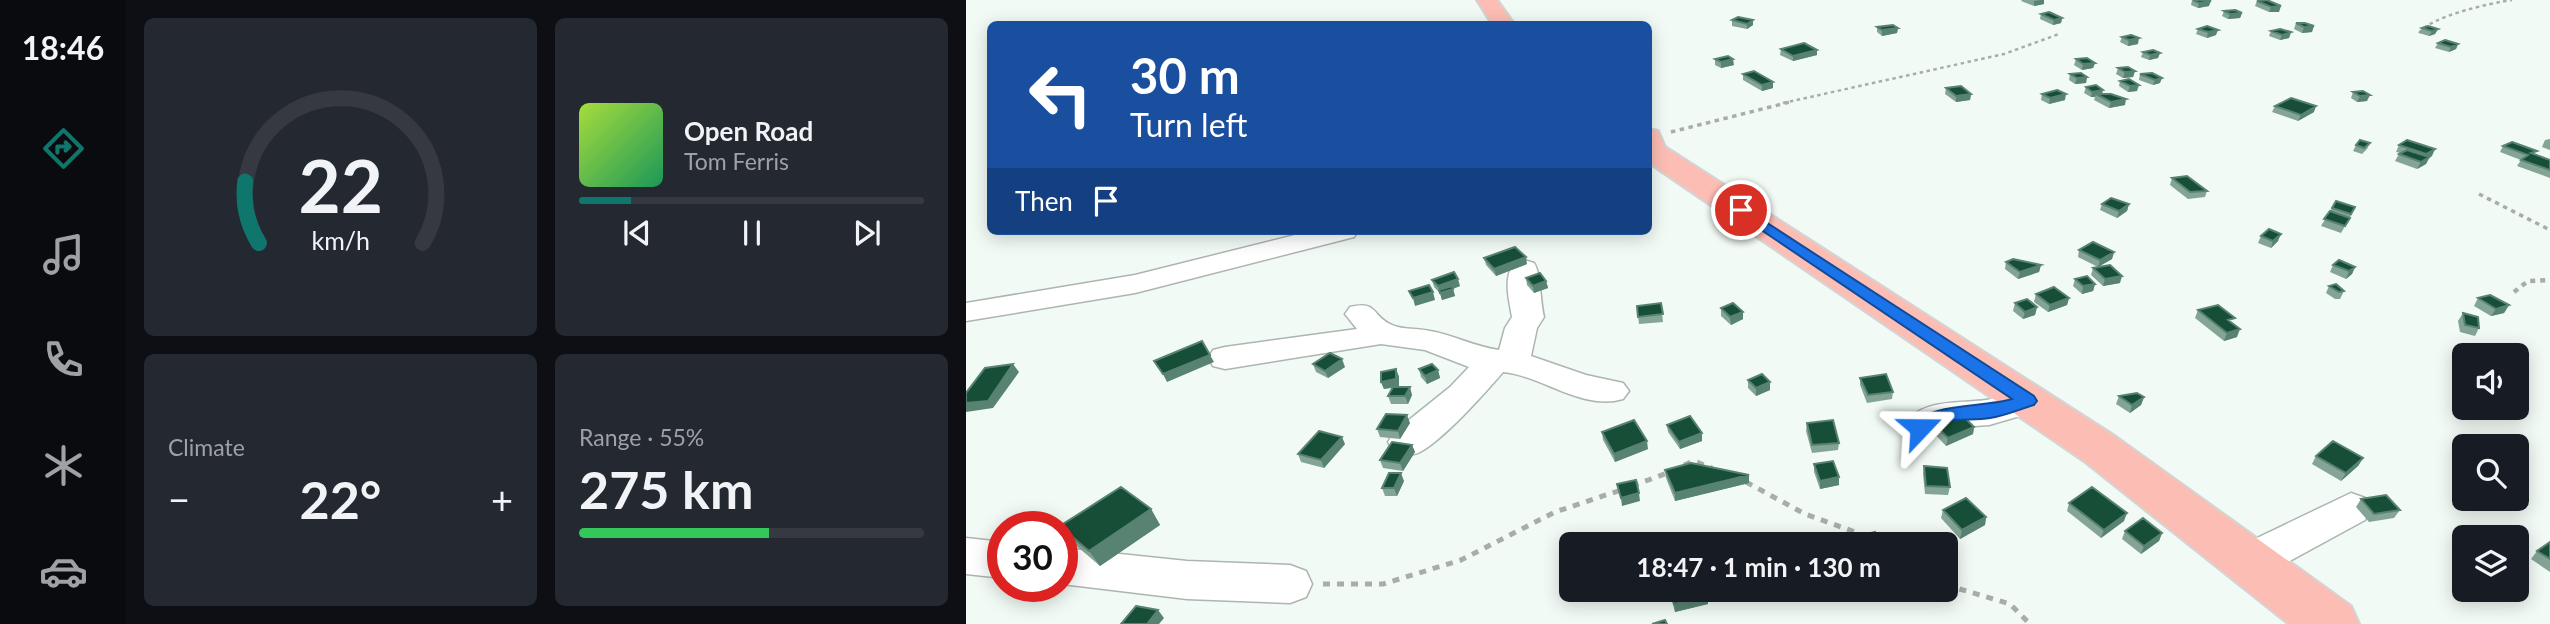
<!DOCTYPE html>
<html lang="en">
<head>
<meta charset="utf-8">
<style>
  body { margin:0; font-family:Lato,sans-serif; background:#242831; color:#f1f3f6; height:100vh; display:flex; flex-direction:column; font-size:26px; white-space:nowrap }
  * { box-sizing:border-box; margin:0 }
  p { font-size:23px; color:#9ea1a6 }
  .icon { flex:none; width:38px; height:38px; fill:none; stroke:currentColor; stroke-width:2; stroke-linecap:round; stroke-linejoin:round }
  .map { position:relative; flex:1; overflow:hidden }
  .details { display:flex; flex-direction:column; gap:18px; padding:18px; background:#0d0f14; width:840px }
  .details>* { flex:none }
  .banner { position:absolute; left:21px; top:21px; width:665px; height:214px; border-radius:10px; box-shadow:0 4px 18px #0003; background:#1a4fa0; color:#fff; overflow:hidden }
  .buttons { position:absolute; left:1486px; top:343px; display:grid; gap:14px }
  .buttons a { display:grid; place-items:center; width:77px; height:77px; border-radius:10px; background:#171b24; box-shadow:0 4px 18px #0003; font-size:35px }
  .speed { position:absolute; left:21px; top:511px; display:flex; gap:14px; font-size:35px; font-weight:700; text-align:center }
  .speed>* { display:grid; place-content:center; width:91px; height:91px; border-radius:50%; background:#171b24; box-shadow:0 4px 18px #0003; line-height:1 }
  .speed .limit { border:10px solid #d22; background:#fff; color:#111 }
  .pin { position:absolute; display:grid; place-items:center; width:60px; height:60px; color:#fff; margin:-30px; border:4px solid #fff; border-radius:50%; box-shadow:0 2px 7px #0007 }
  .me { position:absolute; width:77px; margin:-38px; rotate:67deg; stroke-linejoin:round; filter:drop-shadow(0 0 5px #0008) }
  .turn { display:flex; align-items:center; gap:24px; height:147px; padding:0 28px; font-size:32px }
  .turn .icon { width:91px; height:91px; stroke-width:2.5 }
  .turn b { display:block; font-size:49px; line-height:60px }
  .then { display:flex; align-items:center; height:66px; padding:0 28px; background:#0003; gap:14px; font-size:26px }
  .big { font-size:52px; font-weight:700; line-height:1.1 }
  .details .tile { flex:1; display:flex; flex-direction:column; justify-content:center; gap:10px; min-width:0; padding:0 24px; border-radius:10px; background:#242831 }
  .details .dial { align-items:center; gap:0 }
  .dial svg { height:182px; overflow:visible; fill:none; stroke:#363941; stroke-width:7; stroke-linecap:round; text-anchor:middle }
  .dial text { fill:#f1f3f6; stroke:none }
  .song { display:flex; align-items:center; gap:21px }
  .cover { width:84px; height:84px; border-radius:10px; background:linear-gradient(135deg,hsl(80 70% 55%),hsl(150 70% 35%)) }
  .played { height:7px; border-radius:4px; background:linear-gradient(90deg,#0f766e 15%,#363941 15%) }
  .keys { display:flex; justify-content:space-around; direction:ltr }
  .heat { display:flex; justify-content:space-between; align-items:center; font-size:38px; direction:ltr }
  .charge { height:10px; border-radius:5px; background:linear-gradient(90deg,#34c759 55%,#363941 0) }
  .details .tiles { flex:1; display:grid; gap:18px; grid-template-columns:repeat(2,1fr) }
  .trip { position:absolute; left:593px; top:532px; width:399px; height:70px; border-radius:10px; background:#171b24; box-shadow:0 4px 18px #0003; font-weight:700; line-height:70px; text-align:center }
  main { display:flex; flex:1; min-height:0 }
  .tab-bar { display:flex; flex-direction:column; width:126px; justify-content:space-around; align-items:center; background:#090b0e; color:#9ea1a6 }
  .tab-bar .icon { width:49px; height:49px }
  .tab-bar .active { color:#0f766e }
  .tab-bar b { font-size:32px; color:#f1f3f6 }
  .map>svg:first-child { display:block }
</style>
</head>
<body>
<main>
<nav class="tab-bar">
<b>18:46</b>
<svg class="icon active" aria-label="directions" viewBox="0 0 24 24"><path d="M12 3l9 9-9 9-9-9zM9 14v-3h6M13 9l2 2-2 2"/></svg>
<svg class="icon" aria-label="music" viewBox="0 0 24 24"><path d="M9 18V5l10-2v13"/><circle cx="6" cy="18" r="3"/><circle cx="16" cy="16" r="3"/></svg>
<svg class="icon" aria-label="phone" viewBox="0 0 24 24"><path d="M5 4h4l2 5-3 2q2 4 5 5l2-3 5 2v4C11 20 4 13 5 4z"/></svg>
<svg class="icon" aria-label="climate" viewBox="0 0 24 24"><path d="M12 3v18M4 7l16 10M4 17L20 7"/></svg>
<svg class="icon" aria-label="car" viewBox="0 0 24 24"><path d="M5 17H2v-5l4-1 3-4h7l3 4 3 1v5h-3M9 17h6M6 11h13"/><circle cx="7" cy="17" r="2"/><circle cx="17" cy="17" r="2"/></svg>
</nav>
<section class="details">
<div class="tiles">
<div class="tile dial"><svg viewBox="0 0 100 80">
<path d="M14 69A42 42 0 1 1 86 69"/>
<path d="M14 69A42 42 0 0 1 8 42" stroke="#0f766e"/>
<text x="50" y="56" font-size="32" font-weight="700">22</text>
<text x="50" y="72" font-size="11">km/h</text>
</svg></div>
<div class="tile">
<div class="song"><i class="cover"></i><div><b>Open Road</b><p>Tom Ferris</p></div></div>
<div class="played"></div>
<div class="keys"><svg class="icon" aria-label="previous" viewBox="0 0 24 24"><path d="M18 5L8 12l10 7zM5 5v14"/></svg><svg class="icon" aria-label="pause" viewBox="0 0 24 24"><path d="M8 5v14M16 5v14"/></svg><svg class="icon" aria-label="next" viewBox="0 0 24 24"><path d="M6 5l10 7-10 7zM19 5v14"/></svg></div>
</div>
<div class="tile"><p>Climate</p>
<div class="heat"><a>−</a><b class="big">22°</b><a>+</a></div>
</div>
<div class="tile"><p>Range · 55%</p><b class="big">275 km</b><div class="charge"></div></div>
</div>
</section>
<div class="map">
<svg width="1584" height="624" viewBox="0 0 1584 624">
  <rect width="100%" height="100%" fill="#f1faf5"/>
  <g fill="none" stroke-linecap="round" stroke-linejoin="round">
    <defs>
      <path id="minor" d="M345 231H392L388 237 169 293 0 321V303L169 275Z
        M558 260 568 263C575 273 574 302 578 317L571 328 565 356 620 375 657 383 663 391 657 399C616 411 577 376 537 372 518 394 478 439 454 452 445 457 437 454 428 452L422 442 428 432 484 387 503 367 459 350 415 344 259 369 247 366 242 358 247 350 259 347 391 329 379 314 384 307C412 300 406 317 426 325 437 330 452 328 464 331 488 335 509 347 533 350L539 328 546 317C543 300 537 278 548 263Z
        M1062 389 1075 392 1080 401 1075 410 1023 425 980 428 967 437 954 441 941 437 936 428C953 398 990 404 1020 400 1034 398 1048 393 1062 389Z
        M1385 493 1399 498 1405 509 1399 520 1298 575 1283 580 1268 575 1261 562 1268 549Z
        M0 538 37 542V578L0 574Z
        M96 548 221 561 324 565 340 571 346 584 340 597 324 603 221 599 96 584Z"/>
      <path id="major" d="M511 0H531L548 24H526Z
        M682 129 692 131 699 147 1150 437 1385 606 1393 624H1323L1118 461 682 162Z"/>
    </defs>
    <use href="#minor" stroke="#adb5b1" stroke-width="3"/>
    <use href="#major" stroke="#d3d4d3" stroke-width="4"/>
    <path stroke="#a7aeaa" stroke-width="2.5" stroke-dasharray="3.5 3.5" stroke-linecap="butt" d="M1453 33C1465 16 1525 3 1546 0
      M817 103 1038 54 1093 34"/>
    <path stroke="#a7aeaa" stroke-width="3.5" stroke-dasharray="4.5 4.5" stroke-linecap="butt" d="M705 132 824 102
      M1513 194 1584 230"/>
    <path stroke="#a7aeaa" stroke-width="4.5" stroke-dasharray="5 5" stroke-linecap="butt" d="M1548 292 1562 281 1584 280"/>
    <path stroke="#a7aeaa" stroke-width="5" stroke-dasharray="7 7" stroke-linecap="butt" d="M718 465 728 461 746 468
      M780 482 839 514 892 533 911 544
      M666 486 704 472
      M357 584H417L495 560 589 512 655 490
      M980 585 1044 604 1064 624"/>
    <use href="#minor" fill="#fff" fill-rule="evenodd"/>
    <use href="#major" fill="#fcbeb4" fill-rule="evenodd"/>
  </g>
  <path fill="#84a496" d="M1056 0H1078V4L1068 6 1055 1Z
    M1226 0 1243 6 1232 8 1225 5Z
    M1291 1 1313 12H1303L1289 6Z
    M1258 11 1276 13 1274 18 1262 19 1256 16Z
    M1075 14 1096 18 1095 23 1087 25 1074 19Z
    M766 20H787V25L781 29 766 26Z
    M1330 23 1346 32 1336 33 1328 29Z
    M911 27 932 28 931 33 916 36 911 32Z
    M1456 28 1472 29 1469 34 1463 36 1453 33Z
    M1232 29 1250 35 1241 38 1230 34Z
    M1305 31 1325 32 1323 38 1314 40 1303 36Z
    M1156 37 1172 44 1162 46 1154 42Z
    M1472 43 1492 44 1490 49 1483 52 1469 48Z
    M815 49 851 55 827 61 814 55Z
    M1177 52 1194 53 1192 58 1183 60 1175 57Z
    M749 59 768 65 755 68 749 65Z
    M1110 59 1129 63 1127 68 1116 70 1108 65Z
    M1152 68 1169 71 1167 77 1157 78 1150 74Z
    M1186 73 1194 83 1187 85 1173 80 1174 74Z
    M777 74 807 88 796 91 777 80Z
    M1104 74 1121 77 1120 83 1109 84 1103 80Z
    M1154 81 1171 91 1162 92 1153 86Z
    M1120 87 1137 90 1136 94 1159 105 1143 108 1128 100 1129 97H1125L1118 93Z
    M980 88 1005 94 1004 100 990 102 979 94Z
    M1387 92 1401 101 1391 102 1385 98Z
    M1076 94 1099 100 1083 104 1075 100Z
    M1309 106 1348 112 1332 121 1306 112Z
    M1584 139V150L1576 147 1579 140Z
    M1394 140 1404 143 1401 149 1396 154 1387 151 1390 145Z
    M1433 145 1469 149 1460 164 1451 169 1429 161 1433 154 1434 153 1430 152Z
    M1537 146 1584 160V178L1551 166 1555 160 1534 152Z
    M1206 178 1241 191 1239 197 1222 199 1204 185Z
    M1136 204H1163L1161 211 1151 218 1134 210Z
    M1366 208 1386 214 1375 233 1355 226Z
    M1295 236 1312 241 1305 248 1292 243Z
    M1113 250 1148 252 1146 259 1132 267 1154 283 1137 286 1125 275 1127 268 1132 267 1112 257Z
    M518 258 561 264 530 276 520 265Z
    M1040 262 1075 265 1073 272 1052 279 1039 269Z
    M1367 265 1389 267 1386 274 1380 279 1364 272Z
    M560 278 580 281 582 288 568 293 561 285Z
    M1109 279 1129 284 1127 291 1116 294 1107 286Z
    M466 280 494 286 487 289 489 296 476 300 474 293 468 287Z
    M1363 286 1378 291 1374 299H1369L1360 293Z
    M1070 294 1103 298 1101 305 1082 312 1068 302Z
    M1512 298 1543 305 1538 313 1525 316 1508 306Z
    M695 303 697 322 673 324 671 306Z
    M1049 303 1071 307 1069 315 1057 319 1047 311Z
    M755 308 777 319 765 325 755 316Z
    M1232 310 1266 324 1271 337 1258 341 1229 318Z
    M1497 313 1513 328 1509 336 1494 332 1492 321Z
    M347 364 379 367 362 378 350 372Z
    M430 369 433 377V386L446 395 442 404H425L422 396 426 388 418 389 415 382Z
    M453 369 472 370 474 378 461 384 455 377Z
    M894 378 927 392 926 399 901 403 894 385Z
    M782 380 804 390 790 396 782 388Z
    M1153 396 1178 397 1175 405 1164 413 1150 404Z
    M965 421 1008 427 1007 434 980 446 964 429Z
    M444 423 434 439 414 437 411 429Z
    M841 423 873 443 872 450 846 453 840 431Z
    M701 425 736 433V441L714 449 702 432Z
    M636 432 682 449 649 462 637 440Z
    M379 444 358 468 335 462 332 454Z
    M446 445 449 452 437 471 417 468 414 460Z
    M1350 456 1397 458 1392 466 1375 481 1346 464Z
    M848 464 873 477V485L854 489 848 472Z
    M958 466 984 487 982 495 959 494 957 474Z
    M699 470 783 475V483L709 501 700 478Z
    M438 481 431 496H419L416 488Z
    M1395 499 1434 510 1428 518 1403 522 1390 507Z
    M1103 503 1158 521 1135 538 1101 511Z
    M185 509 194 525 134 566 106 542 96 529V527Z
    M977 510 1020 517 1019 525 994 539 975 518Z
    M1159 531 1196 533 1193 541 1175 554 1156 539Z
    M1584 542V572L1565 559 1571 551Z
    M1498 565V588L1486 581Z
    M703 590H740L742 604 709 612Z
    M770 590H800V595L775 602Z
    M1502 590H1526L1518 599Z"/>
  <path fill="#588271" d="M1075 0H1078V4L1068 6V1Z
    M1245 1 1243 6 1232 8 1233 3Z
    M1315 6 1313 12H1303L1305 7Z
    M1276 13 1274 18 1262 19 1264 14Z
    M1096 18 1095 23 1087 25 1088 20Z
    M787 20V25L781 29V24Z
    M1348 26 1346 32 1336 33 1338 27Z
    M932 28 931 33 916 36V30Z
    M1472 29 1469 34 1463 36 1466 31Z
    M1252 30 1250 35 1241 38 1242 32Z
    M1325 32 1323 38 1314 40 1316 35Z
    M1173 38 1172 44 1162 46 1163 40Z
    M1492 44 1490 49 1483 52 1485 47Z
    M851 50V55L827 61V56Z
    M1194 53 1192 58 1183 60 1184 55Z
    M767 59 768 65 755 68V62Z
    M1129 63 1127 68 1116 70 1117 64Z
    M1169 71 1167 77 1157 78 1159 72Z
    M1121 77 1120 83 1109 84 1111 78Z
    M1196 78 1194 83 1187 85 1189 80Z
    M807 82V88L796 91V85Z
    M1173 85 1171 91 1162 92 1164 86Z
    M1137 90 1135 96 1130 94 1129 97H1125L1126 92Z
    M1005 94 1004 100 990 102V96Z
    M1100 94 1099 100 1083 104 1084 98Z
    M1404 95 1401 101 1391 102 1394 96Z
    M1160 99 1159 105 1143 108 1145 102Z
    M1350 106 1348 112 1332 121 1335 115Z
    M1469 149 1466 156 1457 161 1460 154Z
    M1463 157 1460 164 1451 169 1455 162Z
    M1163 204 1161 211 1151 218 1153 211Z
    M530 231H541L531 235Z
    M1315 234 1312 241 1305 248 1307 241Z
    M1148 252 1146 259 1132 267 1134 260Z
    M560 257 561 264 530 276 528 269Z
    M1075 265 1073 272 1052 279 1054 272Z
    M1389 267 1386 274 1380 279 1383 271Z
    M1156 276 1154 283 1137 286 1139 279Z
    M492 279 494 286 478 292 487 289 489 296 476 300 472 286Z
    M580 281 582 288 568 293 567 286Z
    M1129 284 1127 291 1116 294 1117 286Z
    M467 292 469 300 449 306 447 298Z
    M1103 298 1101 305 1082 312 1084 305Z
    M1543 305 1538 313 1525 316 1530 309Z
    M1071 307 1069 315 1057 319 1059 312Z
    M777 312V319L765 325 764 317Z
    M1274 329 1271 337 1258 341 1261 333Z
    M244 355 248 362 201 382 197 374Z
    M376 359 379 367 362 378 359 371Z
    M47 364 53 372 27 408 0 412V403Z
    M430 369 433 377V386L418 389 415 382Z
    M472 370 474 378 461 384 459 376Z
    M804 382V390L790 396V388Z
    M444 387 446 395 442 404 439 396Z
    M1178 397 1175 405 1164 413 1166 405Z
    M441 415 444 423 434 439 432 431Z
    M1008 427 1007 434 980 446 982 438Z
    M736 433V441L714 449 713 442Z
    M376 437 379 444 358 468 355 460Z
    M681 441 682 449 649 462 648 454Z
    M446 445 449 452 437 471 434 463Z
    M1397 458 1392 466 1375 481 1380 473Z
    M435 473 438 481 431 496 428 488Z
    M783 475V483L709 501V493Z
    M873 477V485L854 489V481Z
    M673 493 674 501 656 506 655 498Z
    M185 509 194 525 134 566 123 551Z
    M1161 513 1158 521 1135 538 1138 530Z
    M1020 517 1019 525 994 539 996 530Z
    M1196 533 1193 541 1175 554 1178 546Z
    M789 590H800V595L775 602 774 594Z
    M742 596V604L709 612 708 604Z
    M192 610 198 618 193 624H181Z"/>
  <path fill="#174e38" stroke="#588271" stroke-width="2" d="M1227 0H1242L1245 1 1233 3Z
    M1301 0 1315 6 1305 7 1291 1Z
    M1269 10 1276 13 1264 14 1258 11Z
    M1083 12 1096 18 1088 20 1075 14Z
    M772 17 787 20 781 24 766 20Z
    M1330 23H1339L1348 26 1338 27Z
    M927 25 932 28 916 30 911 27Z
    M1241 26 1252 30 1242 32 1232 29Z
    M1462 26 1472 29 1466 31 1456 28Z
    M1314 29 1325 32 1316 35 1305 31Z
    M1165 35 1173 38 1163 40 1156 37Z
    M1479 40 1492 44 1485 47 1472 43Z
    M838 43 851 50 827 56 815 49Z
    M1187 50 1194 53 1184 55 1177 52Z
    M762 56 767 59 755 62 749 59Z
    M1121 58 1129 63 1117 64 1110 59Z
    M1162 67 1169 71 1159 72 1152 68Z
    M788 71 807 82 796 85 777 74Z
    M1115 73 1121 77 1111 78 1104 74Z
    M1186 73 1196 78 1189 80 1174 74Z
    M1163 79 1173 85 1164 86 1154 81Z
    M1130 85 1137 90 1126 92 1120 87Z
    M995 86 1005 94 990 96 980 88Z
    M1091 90 1100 94 1084 98 1076 94Z
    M1397 91 1404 95 1394 96 1387 92Z
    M1130 94H1145L1160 99 1145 102Z
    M1325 98 1350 106 1335 115 1309 106Z
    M1394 140 1404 143 1398 148 1390 145Z
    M1441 140 1469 149 1460 154 1433 145Z
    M1546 142 1571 151 1565 153 1584 160V170L1555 160 1562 155 1537 146Z
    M1441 150 1463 157 1455 162 1433 154Z
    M1221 176 1241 191 1224 192 1206 178Z
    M1145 198 1163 204 1153 211 1136 204Z
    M1370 201 1389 207 1385 214 1366 208Z
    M1364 211 1384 218 1379 226 1358 219Z
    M1303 229 1315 234 1307 241 1295 236Z
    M1127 242 1148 252 1134 260 1113 250Z
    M549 247 560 257 528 269 518 258Z
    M1047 259 1075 265 1054 272 1040 262Z
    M1373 260 1389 267 1383 271 1367 265Z
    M1144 265 1156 276 1139 279 1127 268Z
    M488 272 492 279 472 286 466 280Z
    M574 273 580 281 567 286 560 278Z
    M1121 276 1129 284 1117 286 1109 279Z
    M1370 284 1378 291 1373 292 1363 286Z
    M463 285 467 292 447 298 443 291Z
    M486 286 487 289 474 293 473 290Z
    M1088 287 1103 298 1084 305 1070 294Z
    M1524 295 1543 305 1530 309 1512 298Z
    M1061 299 1071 307 1059 312 1049 303Z
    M695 303 697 314 672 317 671 306Z
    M767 303 777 312 764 317 755 308Z
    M1252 305 1269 318 1262 320 1274 329 1261 333 1232 310Z
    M1497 313 1512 317 1513 328 1499 325Z
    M236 341 244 355 197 374 188 361Z
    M364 353 376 359 359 371 347 364Z
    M47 364 22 401 0 403V393L19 368Z
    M466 364 472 370 459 376 453 369Z
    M430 369V379L415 382V372Z
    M796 374 804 382 790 388 782 380Z
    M920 374 927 392 902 395 894 378Z
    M427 387H444L439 396H422Z
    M1171 393 1178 397 1166 405 1153 396Z
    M991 410 1008 427 982 438 965 421Z
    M420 414 441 415 432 431 411 429Z
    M724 416 736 433 713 442 701 425Z
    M668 420 681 441 648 454 636 432Z
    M867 420 873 443 846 445 841 423Z
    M353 431 376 437 355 460 332 454Z
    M1367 441 1397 458 1380 473 1350 456Z
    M426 442 446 445 434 463 414 460Z
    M867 461 873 477 854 481 848 464Z
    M725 463 783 475 709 493 699 470Z
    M958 466 981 468 984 487 960 486Z
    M423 473H435L428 488H416Z
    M670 480 673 493 655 498 651 484Z
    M155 487 185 509 123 551 96 528V527L94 526Z
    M1126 487 1161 513 1138 530 1103 503Z
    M1420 495 1434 510 1408 514 1395 499Z
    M1000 498 1020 517 996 530 977 510Z
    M1177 518 1196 533 1178 546 1159 531Z
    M909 532 915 544H885L883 539Z
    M1584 542V559L1571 551Z
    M1498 566V576L1493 573Z
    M704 590H740L742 596 708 604Z
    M773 590H789L774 594Z
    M170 606 192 610 181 624H155Z
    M699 620 701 624H686Z"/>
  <path fill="#1a73e8" stroke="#114b97" stroke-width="2" d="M775 206 1068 396 1071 401 1068 405C1054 409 1039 416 1024 418 1003 422 975 414 961 432H947L945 428C960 402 1017 408 1046 399L770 213 768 210Z"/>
</svg>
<div class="buttons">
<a><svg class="icon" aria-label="sound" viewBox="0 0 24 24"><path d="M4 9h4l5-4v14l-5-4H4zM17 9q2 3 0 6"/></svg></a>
<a><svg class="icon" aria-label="search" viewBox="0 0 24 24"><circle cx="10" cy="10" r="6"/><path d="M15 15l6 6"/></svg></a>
<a><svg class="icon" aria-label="layers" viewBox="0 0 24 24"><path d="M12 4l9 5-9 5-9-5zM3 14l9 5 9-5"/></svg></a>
</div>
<div class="speed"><div class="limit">30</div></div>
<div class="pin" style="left:775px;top:210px;background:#d93025"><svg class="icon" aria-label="arrive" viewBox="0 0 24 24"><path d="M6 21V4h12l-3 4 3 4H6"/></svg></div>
<svg class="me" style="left:954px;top:428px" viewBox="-20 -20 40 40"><path d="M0-17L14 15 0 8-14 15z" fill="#1a73e8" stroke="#fff" stroke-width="4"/></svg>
<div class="trip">18:47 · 1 min · 130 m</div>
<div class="banner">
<div class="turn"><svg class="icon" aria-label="left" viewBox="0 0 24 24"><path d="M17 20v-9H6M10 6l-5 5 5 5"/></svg><div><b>30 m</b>Turn left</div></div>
<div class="then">Then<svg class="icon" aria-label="arrive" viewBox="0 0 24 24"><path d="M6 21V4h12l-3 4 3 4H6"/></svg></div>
</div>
</div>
</main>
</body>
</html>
